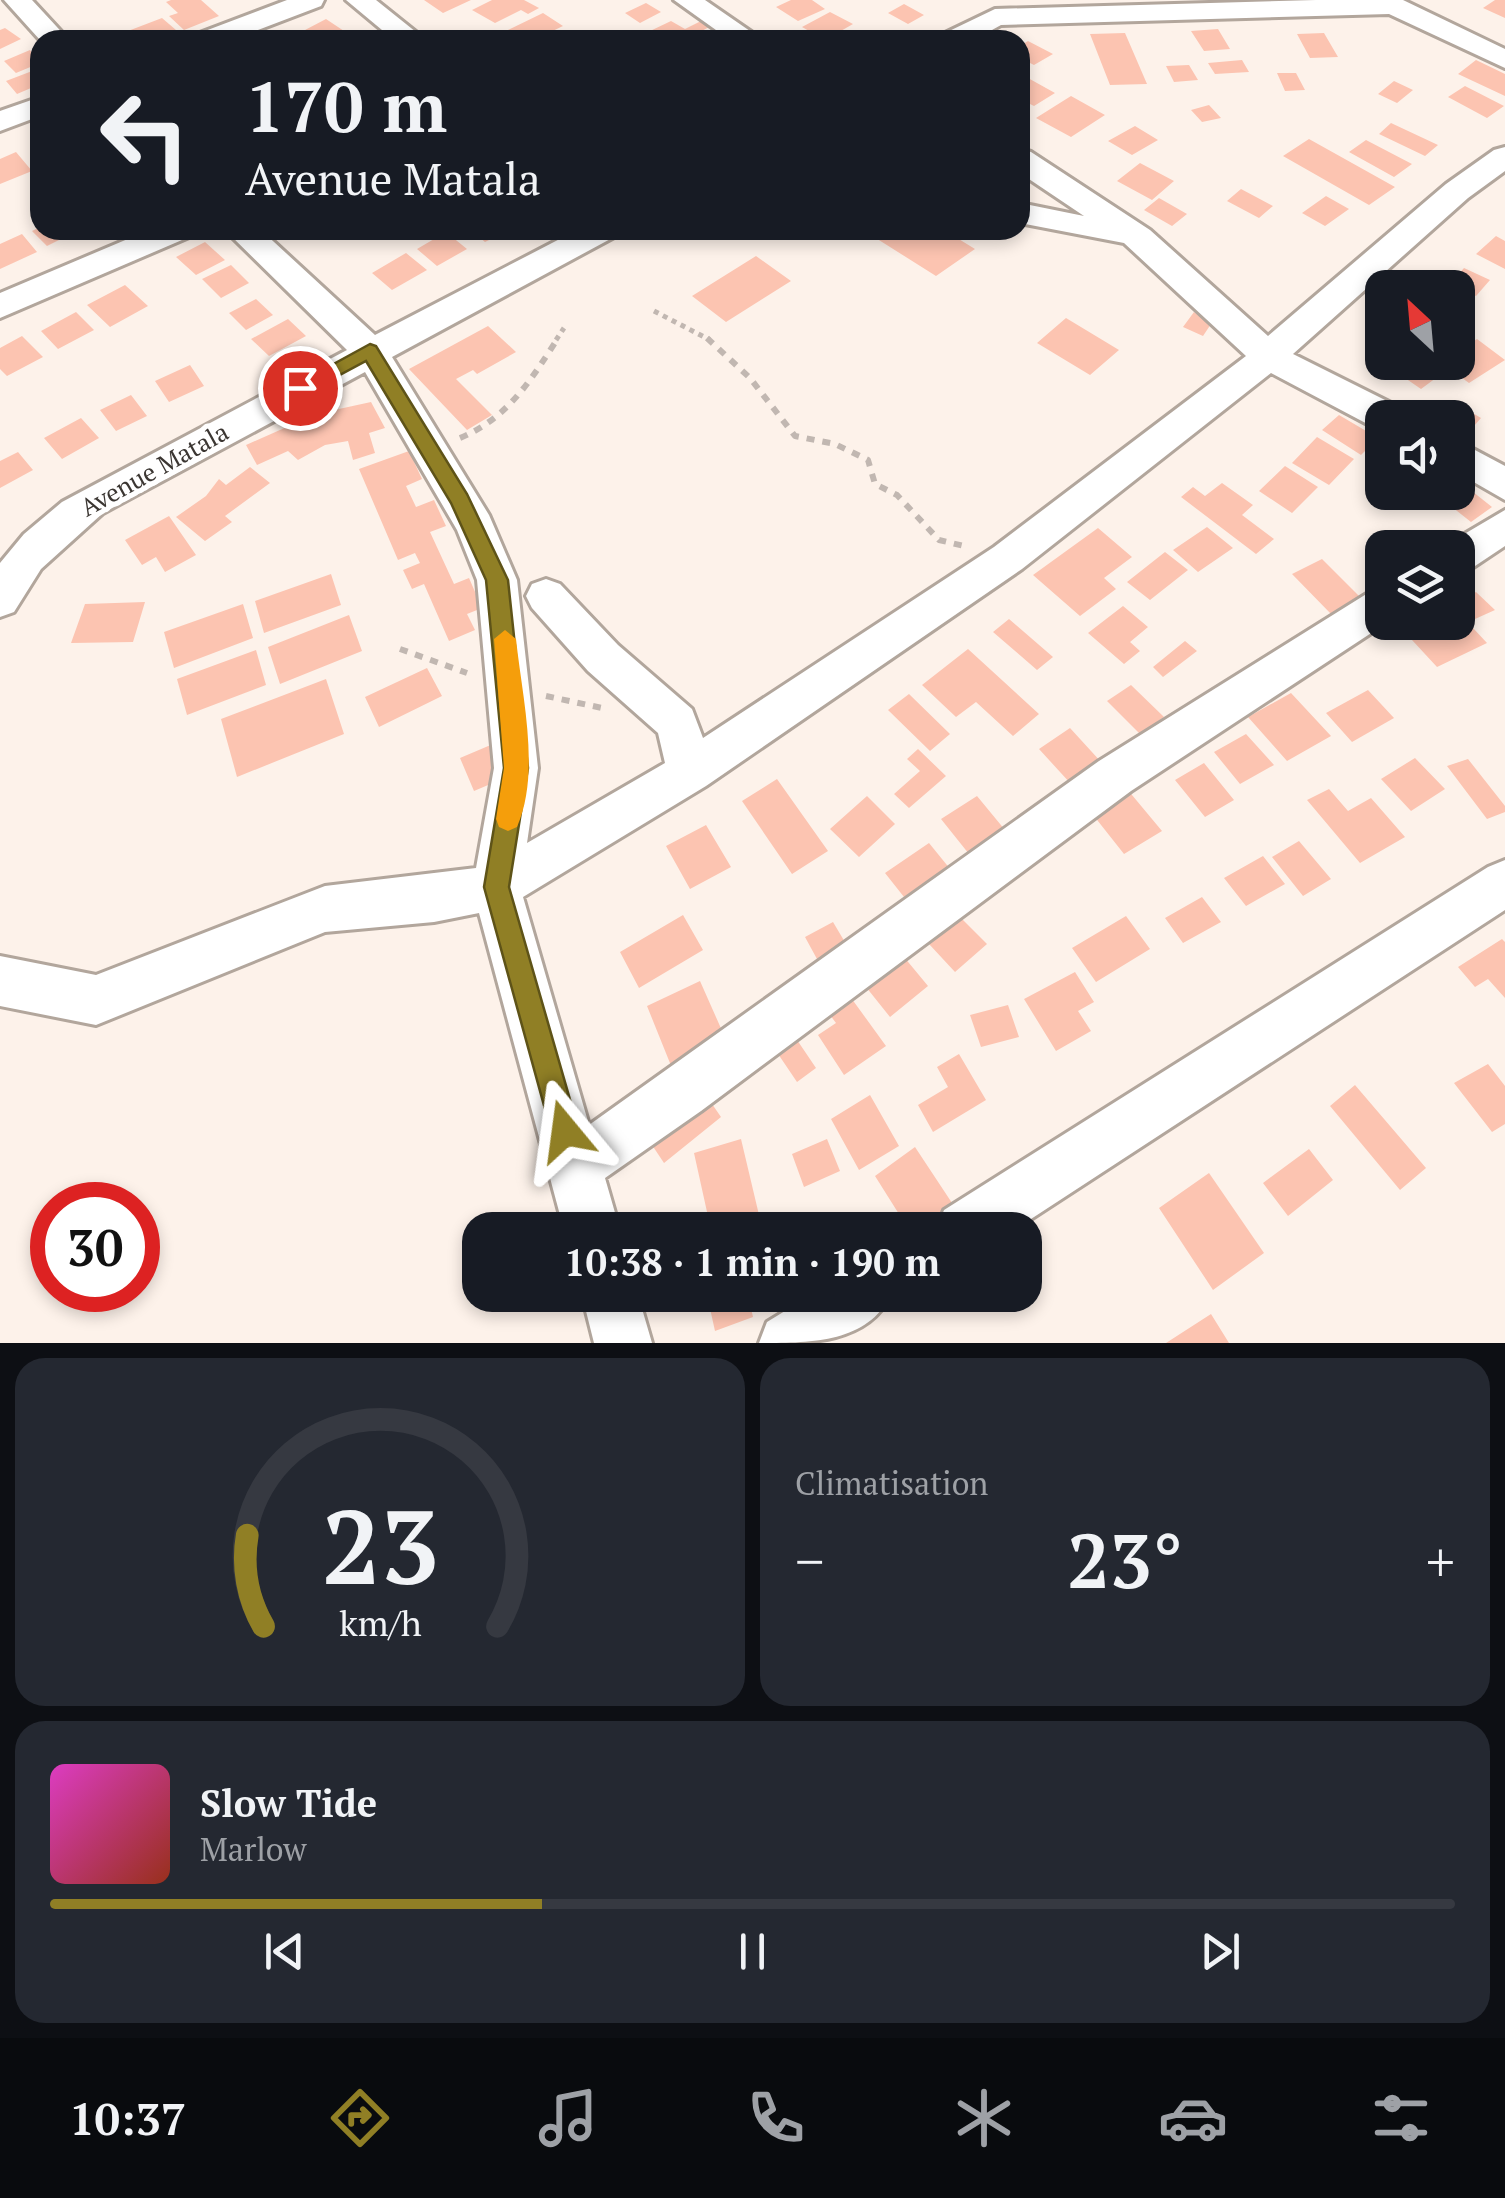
<!DOCTYPE html>
<html lang="fr">
<head>
<meta charset="utf-8">
<style>
  body { margin:0; font-family:"PT Serif",serif; background:#242831; color:#f1f3f6; height:100vh; display:flex; flex-direction:column; font-size:38px; white-space:nowrap }
  * { box-sizing:border-box; margin:0 }
  p { font-size:32px; color:#9ea1a6 }
  .icon { flex:none; width:55px; height:55px; fill:none; stroke:currentColor; stroke-width:2; stroke-linecap:round; stroke-linejoin:round }
  .map { position:relative; height:1343px; overflow:hidden }
  .panel { display:flex; flex-direction:column; gap:15px; padding:15px; background:#0d0f14; flex:1 }
  .panel>* { flex:none }
  .top-card { position:absolute; left:30px; top:30px; width:1000px; height:210px; border-radius:30px; box-shadow:0 5px 15px #0003; background:#171b24; color:#f1f3f6; overflow:hidden }
  .needle { width:65px; rotate:334deg }
  .fabs { position:absolute; left:1365px; top:270px; display:grid; gap:20px }
  .fabs a { display:grid; place-items:center; width:110px; height:110px; border-radius:20px; background:#171b24; box-shadow:0 5px 15px #0003; font-size:50px }
  .speed { position:absolute; left:30px; top:1182px; display:flex; gap:20px; font-size:50px; font-weight:700; text-align:center }
  .speed>* { display:grid; place-content:center; width:130px; height:130px; border-radius:50%; background:#171b24; box-shadow:0 5px 15px #0003; line-height:1 }
  .speed .limit { border:15px solid #d22; background:#fff; color:#111 }
  .pin { position:absolute; display:grid; place-items:center; width:85px; height:85px; color:#fff; margin:-42px; border:5px solid #fff; border-radius:50%; box-shadow:0 2px 10px #0007 }
  .me { position:absolute; width:110px; margin:-55px; rotate:344deg; stroke-linejoin:round; filter:drop-shadow(0 0 8px #0008) }
  .turn { display:flex; align-items:center; gap:35px; height:210px; padding:0 50px; font-size:45px }
  .turn .icon { width:130px; height:130px; stroke-width:2.5 }
  .turn b { display:block; font-size:70px; line-height:85px }
  .big { font-size:75px; font-weight:700; line-height:1.1 }
  .panel .widget { flex:1; display:flex; flex-direction:column; justify-content:center; gap:15px; min-width:0; padding:0 35px; border-radius:30px; background:#242831 }
  .panel .dial { align-items:center; gap:0 }
  .dial svg { height:260px; overflow:visible; fill:none; stroke:#363941; stroke-width:7; stroke-linecap:round; text-anchor:middle }
  .dial text { fill:#f1f3f6; stroke:none }
  .song { display:flex; align-items:center; gap:30px }
  .cover { width:120px; height:120px; border-radius:15px; background:linear-gradient(135deg,hsl(310 70% 55%),hsl(10 70% 35%)) }
  .played { height:10px; border-radius:5px; background:linear-gradient(90deg,#907f25 35%,#363941 35%) }
  .keys { display:flex; justify-content:space-around; direction:ltr }
  .heat { display:flex; justify-content:space-between; align-items:center; font-size:55px; direction:ltr }
  .panel .tiles { flex:1; display:grid; gap:15px; grid-template-columns:1fr 1fr }
  .widget:last-child { grid-column:span 2 }
  .trip { position:absolute; left:462px; top:1212px; width:580px; height:100px; border-radius:30px; background:#171b24; box-shadow:0 5px 15px #0003; font-weight:700; line-height:100px; text-align:center }
  .menu { display:flex; height:160px; justify-content:space-around; align-items:center; background:#090b0e; color:#9ea1a6 }
  .menu .icon { width:70px; height:70px }
  .menu .active { color:#907f25 }
  .menu b { font-size:45px; color:#f1f3f6 }
  .map>svg:first-child { display:block }
</style>
</head>
<body>
<div class="map">
<svg width="1505" height="1343" viewBox="0 0 1505 1343">
  <rect width="100%" height="100%" fill="#fdf2ea"/>
  <path fill="#fcc4b1" d="M171 0H201L219 16 184 30 169 16 178 13 166 2Z
    M424 0H471L443 13Z
    M492 0H524L539 8 528 14 521 10 495 23 472 10Z
    M791 0H812L825 9 798 21 776 7Z
    M1495 0H1505V18L1483 8Z
    M646 3 661 12 640 23 625 13Z
    M904 4 924 15 908 24 888 13Z
    M830 12 853 24 825 40 802 27Z
    M543 13 563 26 534 40H513L502 33Z
    M162 18 176 30 152 40H138L128 31Z
    M326 19 347 33 333 40H321L305 30Z
    M671 21 685 29 701 21 711 26 685 40H660L648 32Z
    M5 28 21 39 0 49V30Z
    M1218 29 1230 49 1204 51 1191 31Z
    M1125 33 1147 84 1110 85 1090 34Z
    M1324 33 1338 57 1310 58 1297 34Z
    M1028 41 1053 54 1034 65 1020 58 1025 53 1020 46Z
    M30 50 40 63 16 73 4 61Z
    M1242 60 1249 72 1215 74 1208 63Z
    M1476 60 1505 74V96L1458 74Z
    M1189 65 1198 80 1174 82 1166 66Z
    M40 68V92L36 94 31 88 17 94 6 81Z
    M1277 73H1296L1305 90 1285 91Z
    M1028 78 1055 93 1034 106 1020 99V83Z
    M1394 81 1413 90 1397 103 1378 94Z
    M1465 86 1504 106 1487 118 1448 97Z
    M1071 96 1105 115 1071 137 1036 118Z
    M1209 105 1221 118 1202 122 1191 110Z
    M1391 123 1438 145 1425 156 1379 134Z
    M1135 126 1158 140 1132 155 1108 141Z
    M1309 139 1395 187 1369 205 1283 156Z
    M1366 140 1412 164 1394 177 1349 152Z
    M16 152 32 171 0 184V159Z
    M1140 163 1174 181 1152 200 1117 181Z
    M1241 189 1273 206 1259 218 1227 201Z
    M1326 196 1349 209 1325 226 1302 213Z
    M1159 198 1187 214 1172 226 1144 210Z
    M40 227V230H79L47 246 32 231Z
    M471 230H509L485 242Z
    M863 230H944L975 249 936 276Z
    M446 232 467 249 437 266 417 249Z
    M22 234 37 252 0 269V244Z
    M1496 236 1505 241V269L1476 254Z
    M205 242 225 260 196 275 176 257Z
    M406 253 427 270 392 290 372 273Z
    M756 256 791 281 726 322 692 296Z
    M231 265 249 283 221 298 202 279Z
    M1464 268 1490 280 1476 296 1450 284Z
    M125 285 148 306 110 327 87 305Z
    M256 299 273 315 246 330 229 313Z
    M76 312 94 330 58 349 41 331Z
    M1194 312 1211 324 1203 336 1183 327Z
    M1066 318 1119 350 1090 375 1037 343Z
    M288 319 306 336 269 356 251 339Z
    M488 326 516 352 477 374 473 370 456 379 492 415 467 430 409 369Z
    M22 336 43 357 7 376 0 369V348Z
    M1477 339 1505 360 1469 383 1440 362H1458V351Z
    M1395 362H1421L1440 375 1421 389 1389 367Z
    M190 365 204 386 169 402 155 381Z
    M131 395 147 416 116 431 100 410Z
    M371 402 385 428 369 433 375 453 353 460 348 441 325 445 298 460 288 451 257 465 246 445 316 414Z
    M1461 406 1481 418 1467 434 1458 428V418H1451Z
    M1339 415 1378 438 1361 455 1322 430Z
    M81 418 99 438 62 459 44 438Z
    M1317 437 1354 459 1329 485 1292 463Z
    M409 451 422 479 406 486 416 507 434 500 446 526 430 532 454 584 469 578 482 608 467 614 475 630 449 641 424 584 412 589 403 570 420 563 415 553 398 560 359 469Z
    M18 452 33 470 0 488V461Z
    M1285 466 1318 487 1292 513 1259 491Z
    M250 467 270 483 225 516 232 522 205 541 176 517 206 496 219 479 226 485Z
    M1458 480 1492 507 1471 522 1433 492H1458Z
    M1222 483 1253 505 1242 515 1274 539 1256 554 1181 497 1193 487 1205 496Z
    M169 516 196 555 165 572 156 557 142 565 125 540Z
    M1207 527 1233 548 1198 572 1173 550Z
    M1098 528 1132 557 1104 578 1116 589 1080 616 1033 575Z
    M1165 552 1188 570 1150 600 1127 582Z
    M1322 559 1362 599 1332 615 1292 574Z
    M331 574 341 605 264 633 255 601Z
    M1476 592 1495 610 1475 619 1458 601Z
    M145 602 133 642 71 643 85 604Z
    M243 604 253 638 174 668 164 632Z
    M1123 606 1148 627 1130 642 1140 651 1124 664 1088 633Z
    M1458 612 1487 643 1437 667 1412 640 1444 625 1441 622H1458Z
    M349 615 362 651 280 684 268 647Z
    M1009 619 1053 657 1037 670 993 632Z
    M1185 641 1197 651 1163 677 1153 667Z
    M968 649 1039 714 1013 736 976 702 956 717 922 685Z
    M256 650 266 685 187 715 177 679Z
    M427 668 442 696 379 727 365 697Z
    M326 679 344 734 237 777 221 719Z
    M1131 685 1164 717 1140 734 1107 701Z
    M1368 690 1394 718 1352 742 1326 713Z
    M1291 693 1331 736 1287 761 1248 717Z
    M909 694 950 734 930 751 888 710Z
    M1070 728 1102 763 1071 784 1039 749Z
    M1246 734 1274 765 1240 784 1214 752Z
    M493 744 507 777 474 791 460 758Z
    M918 749 946 776 909 808 894 794 920 771 907 759Z
    M1415 758 1445 789 1411 811 1381 779Z
    M1468 759 1505 806V812L1487 819 1447 766Z
    M1204 763 1234 800 1205 817 1175 780Z
    M777 779 828 851 792 874 742 801Z
    M1127 789 1162 831 1124 854 1090 811Z
    M1329 789 1348 811 1371 798 1405 837 1360 863 1307 800Z
    M867 796 895 824 859 857 830 829Z
    M977 796 1005 830 969 854 941 819Z
    M706 825 731 867 690 889 666 846Z
    M1299 841 1331 879 1303 896 1272 857Z
    M929 843 955 875 933 889 927 881 904 897 885 873Z
    M1263 856 1285 884 1246 906 1224 878Z
    M1202 897 1221 922 1183 943 1165 918Z
    M683 915 703 950 639 988 620 952Z
    M1126 916 1150 949 1096 982 1072 948Z
    M960 917 987 944 955 972 929 944Z
    M833 922 852 954 823 970 805 937Z
    M1502 939 1505 942V998L1488 979 1475 987 1458 967Z
    M904 957 928 986 890 1017 866 987Z
    M1075 972 1094 1002 1078 1011 1091 1031 1056 1051 1024 999Z
    M700 981 731 1051 676 1078 647 1006Z
    M849 995 886 1046 844 1075 818 1035 836 1023 827 1011Z
    M1008 1005 1019 1037 981 1047 970 1015Z
    M791 1031 816 1068 797 1082 772 1045Z
    M959 1054 986 1100 933 1132 918 1105 948 1087 937 1067Z
    M1488 1064 1505 1086V1124L1492 1132 1454 1083Z
    M1355 1085 1426 1168 1400 1190 1330 1106Z
    M703 1091 721 1117 664 1163 646 1136Z
    M870 1095 899 1146 859 1170 831 1119Z
    M741 1139 759 1215 711 1230 694 1153Z
    M827 1139 840 1171 804 1187 792 1154Z
    M915 1147 954 1206 923 1230H909L875 1176Z
    M1309 1149 1333 1180 1288 1216 1263 1183Z
    M1209 1173 1264 1253 1213 1290 1159 1208Z
    M735 1295H748L753 1317 715 1331 709 1304Z
    M1211 1314 1229 1343H1166Z"/>
  <g fill="none" stroke-linecap="round" stroke-linejoin="round">
    <defs>
      <path id="minor" d="M4 0H32L69 40H40Z
        M287 0H324L321 6 232 40H193L197 34Z
        M346 0H376L426 40H394Z
        M674 0H705L763 40H730Z
        M1316 0H1403L1505 49V68L1389 14 1001 25 974 40H939L943 34 995 9Z
        M40 97V116L0 131V111Z
        M1505 147V171L1468 198 1293 354 1401 408 1406 418H1382V430L1375 428 1271 373 1022 569 706 786 523 897 589 1125 1099 761 1368 593 1382 588V622H1388L1131 791 701 1111 605 1178 620 1230H564L479 913 434 922 325 932 96 1025 0 1006V956L96 975 325 886 476 868 494 768 477 580 457 530 365 372 103 513 41 569 14 612 0 617V563L24 534 62 502 347 350 225 230H261L375 335 577 230H619L614 237 392 357 489 515 517 580 538 768 527 843 665 763 658 733 588 671 532 608 526 596 532 584 546 579 560 584 618 645 692 709 703 738 994 547 1246 356 1124 243 1020 223V203L1084 216 1020 173V149L1031 152 1150 230 1268 336 1446 184 1494 150Z
        M149 230H194L189 237 0 318V293Z
        M1458 441 1505 466V500L1458 473Z
        M1505 510V546L1472 568 1458 573V548L1444 546Z
        M1505 860V910L1014 1230H936L944 1210 1488 867Z
        M582 1295H638L652 1343H594Z
        M811 1295H891C867 1343 811 1343 759 1343L767 1322Z"/>
    </defs>
    <use href="#minor" stroke="#b2a69c" stroke-width="6"/>
    <path stroke="#c1b7b1" stroke-width="5" stroke-dasharray="5 5" stroke-linecap="butt" d="M654 311 710 340
      M556 340 564 328"/>
    <path stroke="#c1b7b1" stroke-width="6" stroke-dasharray="8 8" stroke-linecap="butt" d="M707 338 750 378 795 436 835 444 868 460 875 484 897 495 939 540 964 546
      M460 438C508 418 531 380 558 338
      M400 649 467 673
      M546 696 602 708"/>
    <use href="#minor" fill="#fff" fill-rule="evenodd"/>
  </g>
  <path fill="#907f25" stroke="#5e5318" stroke-width="2.5" d="M370 344 376 346 467 494 508 580 528 768 509 887 579 1131 575 1141 565 1145 555 1141 551 1131 484 887 504 768 486 580 451 503 366 361 306 393 300 395 290 388Z"/>
  <path fill="#f59e0b" d="M505 630 516 639C522 697 541 772 517 827L508 831 499 827 496 819 504 768 494 639Z"/>
  <g text-anchor="middle" dominant-baseline="central" stroke-width="10" stroke-linejoin="round" paint-order="stroke">
    <g font-size="25" fill="#3b3632" stroke="#fff">
      <text transform="translate(154 469) rotate(-29)">Avenue Matala</text>
    </g>
  </g>
</svg>
<div class="fabs">
<a><svg class="needle" viewBox="-14 -14 28 28"><path d="M0-13l5 13h-10z" fill="#e53935"/><path d="M0 13l5-13h-10z" fill="#9ea1a6"/></svg></a>
<a><svg class="icon" aria-label="sound" viewBox="0 0 24 24"><path d="M4 9h4l5-4v14l-5-4H4zM17 9q2 3 0 6"/></svg></a>
<a><svg class="icon" aria-label="layers" viewBox="0 0 24 24"><path d="M12 4l9 5-9 5-9-5zM3 14l9 5 9-5"/></svg></a>
</div>
<div class="speed"><div class="limit">30</div></div>
<div class="pin" style="left:300px;top:388px;background:#d93025"><svg class="icon" aria-label="arrive" viewBox="0 0 24 24"><path d="M6 21V4h12l-3 4 3 4H6"/></svg></div>
<svg class="me" style="left:565px;top:1131px" viewBox="-20 -20 40 40"><path d="M0-17L14 15 0 8-14 15z" fill="#907f25" stroke="#fff" stroke-width="4"/></svg>
<div class="trip">10:38 · 1 min · 190 m</div>
<div class="top-card">
<div class="turn"><svg class="icon" aria-label="left" viewBox="0 0 24 24"><path d="M17 20v-9H6M10 6l-5 5 5 5"/></svg><div><b>170 m</b>Avenue Matala</div></div>
</div>
</div>
<section class="panel">
<div class="tiles">
<div class="widget dial"><svg viewBox="0 0 100 80">
<path d="M14 69A42 42 0 1 1 86 69"/>
<path d="M14 69A42 42 0 0 1 9 41" stroke="#907f25"/>
<text x="50" y="56" font-size="32" font-weight="700">23</text>
<text x="50" y="72" font-size="11">km/h</text>
</svg></div>
<div class="widget"><p>Climatisation</p>
<div class="heat"><a>−</a><b class="big">23°</b><a>+</a></div>
</div>
<div class="widget">
<div class="song"><i class="cover"></i><div><b>Slow Tide</b><p>Marlow</p></div></div>
<div class="played"></div>
<div class="keys"><svg class="icon" aria-label="previous" viewBox="0 0 24 24"><path d="M18 5L8 12l10 7zM5 5v14"/></svg><svg class="icon" aria-label="pause" viewBox="0 0 24 24"><path d="M8 5v14M16 5v14"/></svg><svg class="icon" aria-label="next" viewBox="0 0 24 24"><path d="M6 5l10 7-10 7zM19 5v14"/></svg></div>
</div>
</div>
</section>
<nav class="menu">
<b>10:37</b>
<svg class="icon active" aria-label="directions" viewBox="0 0 24 24"><path d="M12 3l9 9-9 9-9-9zM9 14v-3h6M13 9l2 2-2 2"/></svg>
<svg class="icon" aria-label="music" viewBox="0 0 24 24"><path d="M9 18V5l10-2v13"/><circle cx="6" cy="18" r="3"/><circle cx="16" cy="16" r="3"/></svg>
<svg class="icon" aria-label="phone" viewBox="0 0 24 24"><path d="M5 4h4l2 5-3 2q2 4 5 5l2-3 5 2v4C11 20 4 13 5 4z"/></svg>
<svg class="icon" aria-label="climate" viewBox="0 0 24 24"><path d="M12 3v18M4 7l16 10M4 17L20 7"/></svg>
<svg class="icon" aria-label="car" viewBox="0 0 24 24"><path d="M5 17H2v-5l4-1 3-4h7l3 4 3 1v5h-3M9 17h6M6 11h13"/><circle cx="7" cy="17" r="2"/><circle cx="17" cy="17" r="2"/></svg>
<svg class="icon" aria-label="filters" viewBox="0 0 24 24"><path d="M4 7h16M4 17h16"/><circle cx="9" cy="7" r="2"/><circle cx="15" cy="17" r="2"/></svg>
</nav>
</body>
</html>
